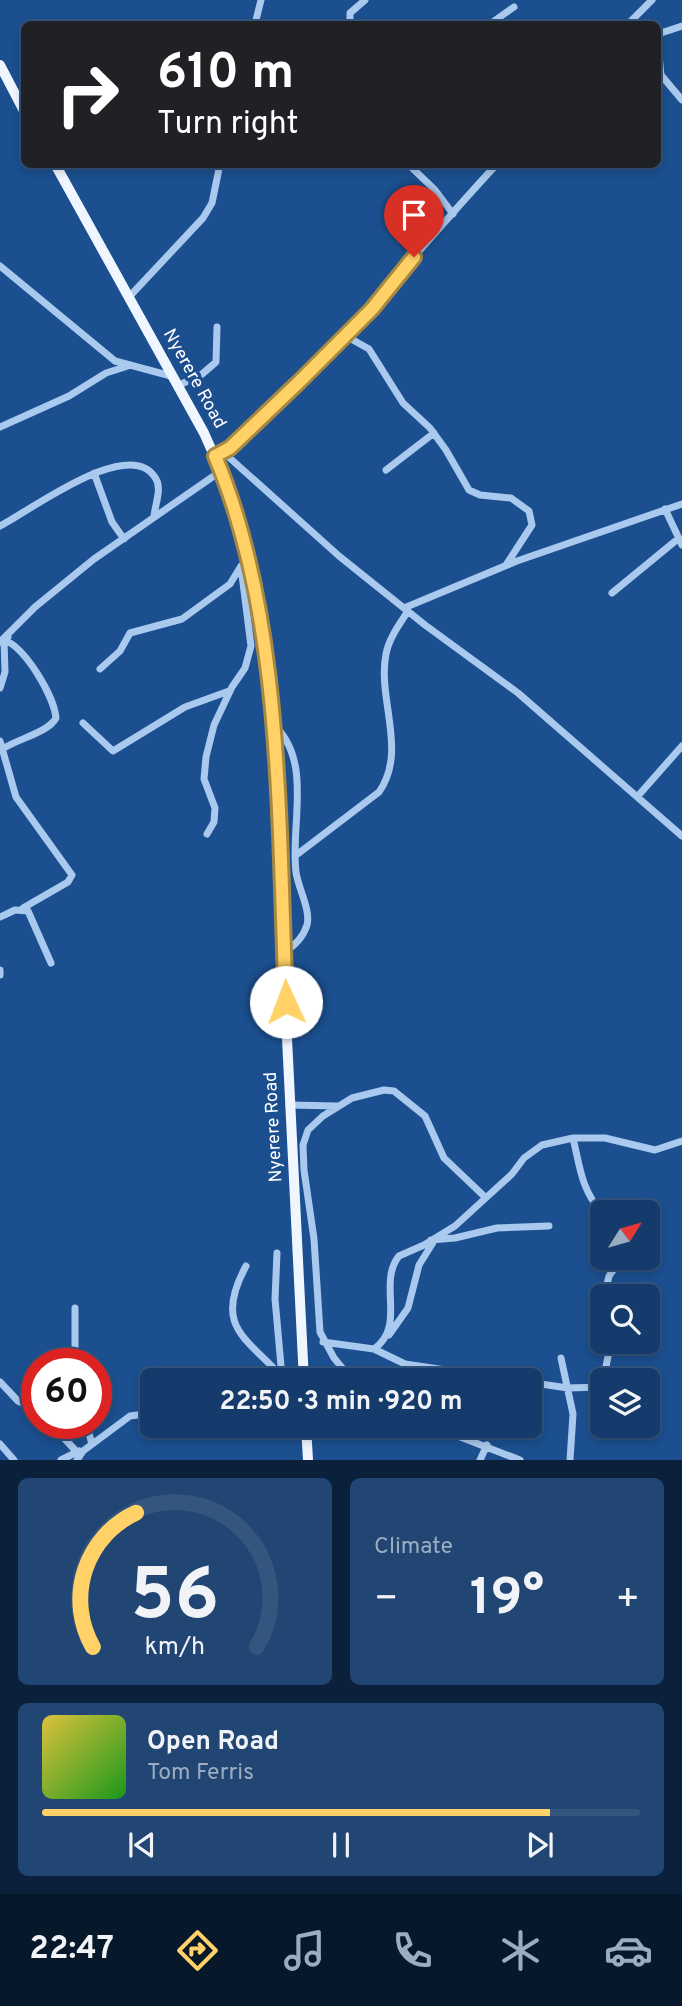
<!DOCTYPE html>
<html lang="en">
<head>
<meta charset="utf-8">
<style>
  body { margin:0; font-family:Overpass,sans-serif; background:#214673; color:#f1f3f6; height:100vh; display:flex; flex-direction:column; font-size:26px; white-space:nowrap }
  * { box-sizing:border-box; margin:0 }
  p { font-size:23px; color:#9dadc1 }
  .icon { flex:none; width:38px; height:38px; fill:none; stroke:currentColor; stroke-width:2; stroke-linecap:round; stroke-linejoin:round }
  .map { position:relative; height:1460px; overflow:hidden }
  .panel { display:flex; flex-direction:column; gap:18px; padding:18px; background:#0b203b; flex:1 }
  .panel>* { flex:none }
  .hud { position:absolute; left:21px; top:21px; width:640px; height:147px; border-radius:10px; box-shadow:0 4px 10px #0003,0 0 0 2px #33557e; background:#202124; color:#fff; overflow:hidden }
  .needle { width:46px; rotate:53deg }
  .controls { position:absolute; left:590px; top:1200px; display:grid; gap:14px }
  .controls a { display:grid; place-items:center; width:70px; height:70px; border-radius:10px; background:#143b6b; box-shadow:0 4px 10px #0003,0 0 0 2px #33557e; font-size:35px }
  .speed { position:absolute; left:21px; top:1348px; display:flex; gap:14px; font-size:35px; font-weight:700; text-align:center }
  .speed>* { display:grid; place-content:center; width:91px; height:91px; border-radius:50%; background:#143b6b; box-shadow:0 4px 10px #0003,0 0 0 2px #33557e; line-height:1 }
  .speed .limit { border:10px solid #d22; background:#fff; color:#111 }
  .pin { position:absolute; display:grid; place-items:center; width:60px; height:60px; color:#fff; margin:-72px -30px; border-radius:50% 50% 50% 0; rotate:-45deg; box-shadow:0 0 7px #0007 }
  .pin .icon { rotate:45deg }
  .me { position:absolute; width:77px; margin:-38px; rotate:358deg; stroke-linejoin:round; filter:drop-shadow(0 0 5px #0008) }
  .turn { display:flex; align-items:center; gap:24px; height:147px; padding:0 21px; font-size:32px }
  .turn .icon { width:91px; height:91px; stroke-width:2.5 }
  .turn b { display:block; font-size:49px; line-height:60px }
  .big { font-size:52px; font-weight:700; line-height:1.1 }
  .panel .tile { flex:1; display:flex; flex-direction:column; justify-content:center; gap:10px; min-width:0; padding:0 24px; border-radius:10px; background:#214673 }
  .panel .dial { align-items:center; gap:0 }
  .dial svg { height:182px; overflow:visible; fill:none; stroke:#33557e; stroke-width:7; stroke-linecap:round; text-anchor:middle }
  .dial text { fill:#f1f3f6; stroke:none }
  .song { display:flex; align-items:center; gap:21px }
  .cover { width:84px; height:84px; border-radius:10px; background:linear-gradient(135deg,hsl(50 70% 55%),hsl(120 70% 35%)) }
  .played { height:7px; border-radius:4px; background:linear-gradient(90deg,#ffd166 85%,#33557e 85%) }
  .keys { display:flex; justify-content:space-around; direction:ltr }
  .heat { display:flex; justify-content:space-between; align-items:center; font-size:38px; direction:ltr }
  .panel .tiles { flex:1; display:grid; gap:18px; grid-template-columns:1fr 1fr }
  .tile:last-child { grid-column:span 2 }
  .trip { position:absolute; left:140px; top:1368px; width:402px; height:70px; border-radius:10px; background:#143b6b; box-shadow:0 4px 10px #0003,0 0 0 2px #33557e; font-weight:700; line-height:70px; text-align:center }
  .dock { display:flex; height:112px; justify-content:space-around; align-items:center; background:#08182b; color:#9dadc1 }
  .dock .icon { width:49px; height:49px }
  .dock .selected { color:#ffd166 }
  .dock b { font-size:32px; color:#f1f3f6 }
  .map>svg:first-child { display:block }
</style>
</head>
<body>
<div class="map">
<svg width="682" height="1460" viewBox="0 0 682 1460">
  <rect width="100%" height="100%" fill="#1b4f8f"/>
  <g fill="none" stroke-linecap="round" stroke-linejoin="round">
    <path stroke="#a9c9ee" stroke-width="7" d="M255 24 261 0
      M350 24V13L365 0
      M490 24 514 7
      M628 24 652 0
      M658 34 682 26
      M658 45 661 75 682 100
      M408 164 435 190 453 214
      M0 266 115 361 171 376
      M129 297 203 218 212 203 220 164
      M344 335 369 349 403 403 430 428 446 450 469 490 480 495 511 498 529 511 532 525 506 565
      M177 386 201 375 216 362 217 327
      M0 427 69 396 106 373 128 366
      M223 452 339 556 425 625 518 693 682 836
      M222 453C245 439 265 415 285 396 361 323 425 241 497 164
      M386 470 434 433
      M94 473 112 522 124 539
      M665 509 682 545
      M0 526C27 513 131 433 156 479 162 489 155 505 154 516
      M612 593 679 538
      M404 608 517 561 682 504
      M0 642 35 607 94 559 221 471
      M100 669 120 651 130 633 182 619 230 584 241 566
      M0 688 5 672 4 640 8 637
      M83 723 113 751 185 707 229 691
      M272 723C314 760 290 824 296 872 298 888 311 910 307 925 303 938 295 946 283 953
      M0 741 16 797 72 875 68 882 23 908
      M1 750C16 739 48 733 56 718 54 696 25 647 4 640
      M637 797 682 746
      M207 834 214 822 215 808 204 779 206 757 214 725 232 687 245 668 251 646 241 567
      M295 856 379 792C408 751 377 699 386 654 389 638 399 625 408 611
      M0 917 15 910 28 911 51 963
      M0 970V975
      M289 1105 337 1106
      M573 1138C580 1167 581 1189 602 1213
      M431 1240 455 1238 497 1228 549 1226
      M277 1253 275 1299 282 1377
      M246 1266C213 1327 246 1337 283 1378
      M604 1297 609 1276 622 1258
      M75 1308V1363
      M389 1335 408 1308 419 1265 434 1241
      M323 1342 374 1349C407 1326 377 1283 399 1256L424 1245 455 1226 512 1174 524 1158 542 1145 573 1138H605L655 1150 682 1141
      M374 1349 405 1364 568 1388 602 1387
      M561 1358 573 1414 570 1460
      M353 1381 334 1358 320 1332 314 1239 304 1170 303 1145 308 1130 323 1116 352 1098 384 1090 394 1091 425 1116 444 1158 485 1197
      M603 1381 611 1342
      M0 1382 18 1401 37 1410
      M648 1395H649
      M50 1423 76 1451
      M86 1423 92 1444
      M408 1426 450 1433 520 1460
      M0 1444 14 1460
      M61 1460 79 1451
      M77 1460 83 1451 130 1416 152 1413
      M480 1460 487 1445"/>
    <path stroke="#f0f6ff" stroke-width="10" d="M0 65 24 111
      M55 164 204 433C248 528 262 613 271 716L304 1381
      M306 1426 308 1460"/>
  </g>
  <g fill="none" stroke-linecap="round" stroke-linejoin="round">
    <defs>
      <path id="route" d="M286 1002C278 826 284 619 215 456L230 448 299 382 372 309 414 257"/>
    </defs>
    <use href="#route" stroke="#a68842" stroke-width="18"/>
    <use href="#route" stroke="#ffd166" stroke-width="12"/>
  </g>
  <g text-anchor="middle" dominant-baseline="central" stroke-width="7" stroke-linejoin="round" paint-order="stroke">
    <g font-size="18" fill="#fff" stroke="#1b4f8f">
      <text transform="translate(194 379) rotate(61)">Nyerere Road</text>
      <text transform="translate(274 1127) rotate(-93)">Nyerere Road</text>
    </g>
  </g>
</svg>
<div class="controls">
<a><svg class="needle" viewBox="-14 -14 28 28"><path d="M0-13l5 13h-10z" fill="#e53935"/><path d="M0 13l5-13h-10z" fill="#9dadc1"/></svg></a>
<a><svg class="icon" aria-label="search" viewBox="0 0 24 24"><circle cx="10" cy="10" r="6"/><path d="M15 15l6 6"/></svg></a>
<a><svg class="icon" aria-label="layers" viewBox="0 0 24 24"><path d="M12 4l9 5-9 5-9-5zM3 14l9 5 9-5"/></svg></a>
</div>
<div class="speed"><div class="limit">60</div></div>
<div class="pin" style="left:414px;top:257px;background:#d93025"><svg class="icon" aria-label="arrive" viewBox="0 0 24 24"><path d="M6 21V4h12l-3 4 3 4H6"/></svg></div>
<svg class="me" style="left:286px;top:1002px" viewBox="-20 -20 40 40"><circle r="19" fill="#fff"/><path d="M0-13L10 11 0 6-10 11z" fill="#ffd166"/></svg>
<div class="trip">22:50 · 3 min · 920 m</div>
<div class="hud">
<div class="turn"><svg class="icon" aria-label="right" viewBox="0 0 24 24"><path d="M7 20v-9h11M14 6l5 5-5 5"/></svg><div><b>610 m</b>Turn right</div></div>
</div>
</div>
<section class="panel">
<div class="tiles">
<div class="tile dial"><svg viewBox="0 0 100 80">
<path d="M14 69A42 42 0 1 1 86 69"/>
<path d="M14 69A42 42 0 0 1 33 10" stroke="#ffd166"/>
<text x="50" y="56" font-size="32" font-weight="700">56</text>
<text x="50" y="72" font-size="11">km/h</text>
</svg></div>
<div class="tile"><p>Climate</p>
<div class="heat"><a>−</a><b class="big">19°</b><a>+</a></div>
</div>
<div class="tile">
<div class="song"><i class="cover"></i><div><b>Open Road</b><p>Tom Ferris</p></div></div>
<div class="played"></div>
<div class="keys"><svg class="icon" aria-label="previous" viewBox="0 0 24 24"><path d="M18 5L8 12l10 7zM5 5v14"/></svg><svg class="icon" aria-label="pause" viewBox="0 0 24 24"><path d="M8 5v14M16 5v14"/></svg><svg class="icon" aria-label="next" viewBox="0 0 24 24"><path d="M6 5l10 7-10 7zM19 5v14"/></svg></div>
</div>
</div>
</section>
<nav class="dock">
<b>22:47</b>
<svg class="icon selected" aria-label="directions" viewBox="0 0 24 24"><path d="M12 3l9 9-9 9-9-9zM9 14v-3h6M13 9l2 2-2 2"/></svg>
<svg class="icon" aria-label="music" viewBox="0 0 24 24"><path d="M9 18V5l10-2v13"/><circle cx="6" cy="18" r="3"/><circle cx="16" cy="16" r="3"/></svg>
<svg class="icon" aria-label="phone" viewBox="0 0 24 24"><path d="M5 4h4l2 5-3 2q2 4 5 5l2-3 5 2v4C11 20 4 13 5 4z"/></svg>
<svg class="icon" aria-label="climate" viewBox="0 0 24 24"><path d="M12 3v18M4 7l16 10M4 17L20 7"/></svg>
<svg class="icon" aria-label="car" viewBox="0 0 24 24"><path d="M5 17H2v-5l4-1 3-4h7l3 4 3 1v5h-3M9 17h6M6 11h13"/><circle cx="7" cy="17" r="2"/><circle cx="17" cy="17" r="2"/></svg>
</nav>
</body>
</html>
